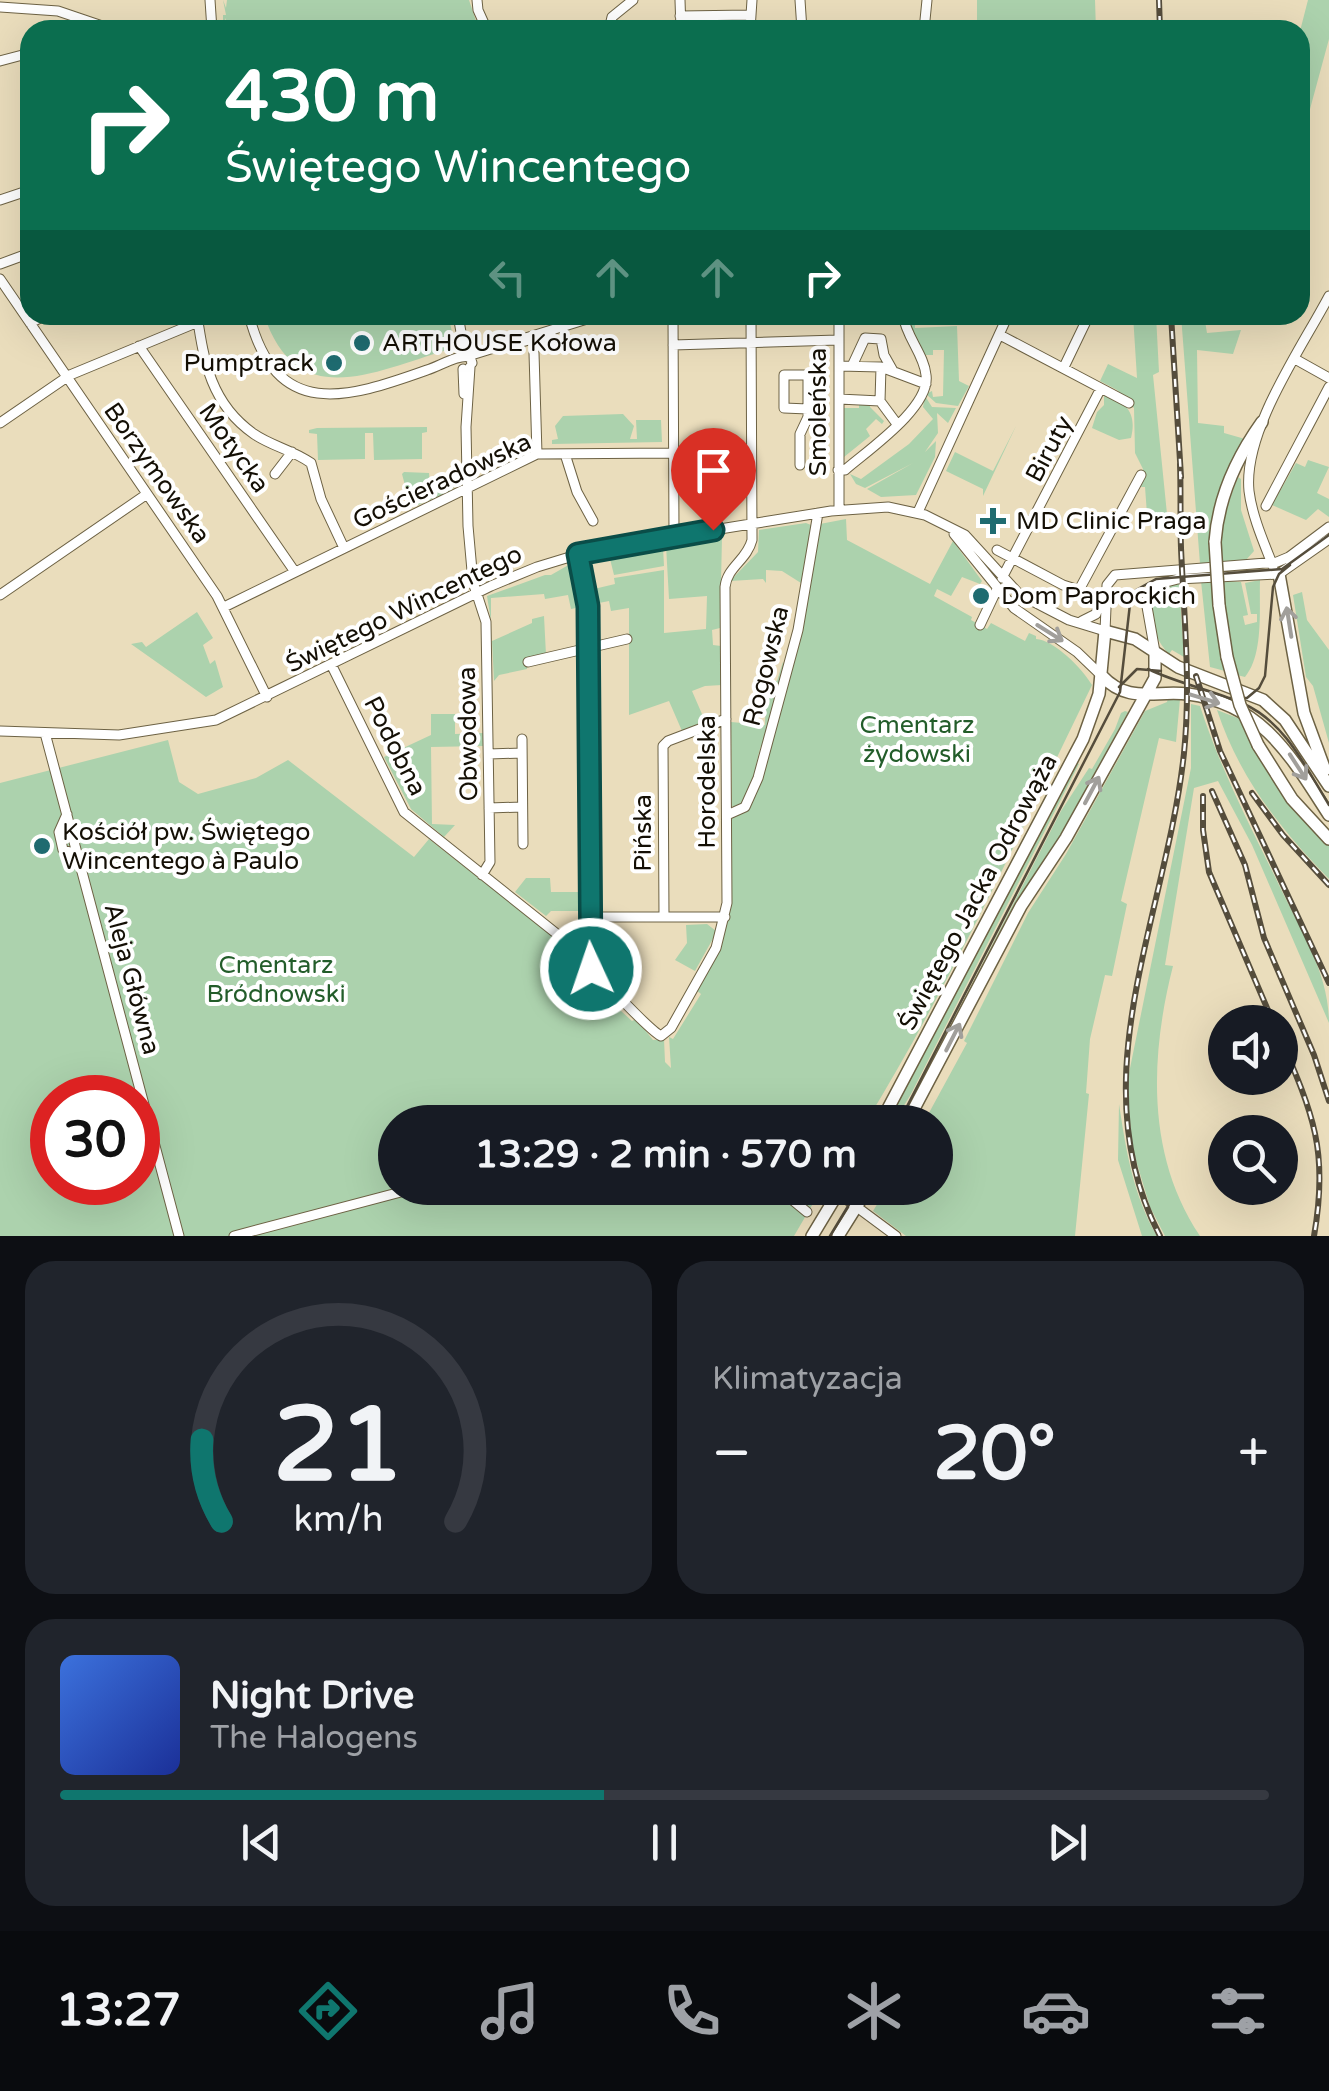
<!DOCTYPE html>
<html lang="pl">
<head>
<meta charset="utf-8">
<style>
  body { margin:0; font-family:"Varela Round",sans-serif; background:#20242c; color:#f1f3f6; height:100vh; display:flex; flex-direction:column; font-size:38px; white-space:nowrap }
  * { box-sizing:border-box; margin:0 }
  p { font-size:32px; color:#9ea1a6 }
  .icon { flex:none; width:55px; height:55px; fill:none; stroke:currentColor; stroke-width:2; stroke-linecap:round; stroke-linejoin:round }
  .map { position:relative; height:1236px; overflow:hidden }
  .side { display:flex; flex-direction:column; gap:25px; padding:25px; background:#0d0f14; flex:1 }
  .side>* { flex:none }
  .guide { position:absolute; left:20px; top:20px; width:1290px; height:305px; border-radius:30px; box-shadow:0 10px 40px #0002; background:#0b6e4f; color:#fff; overflow:hidden }
  .controls { position:absolute; left:1208px; top:1005px; display:grid; gap:20px }
  .controls a { display:grid; place-items:center; width:90px; height:90px; border-radius:50%; background:#171b24; box-shadow:0 10px 40px #0002; font-size:50px }
  .speed { position:absolute; left:30px; top:1075px; display:flex; gap:20px; font-size:50px; font-weight:700; text-align:center }
  .speed>* { display:grid; place-content:center; width:130px; height:130px; border-radius:50%; background:#171b24; box-shadow:0 10px 40px #0002; line-height:1 }
  .speed .limit { border:15px solid #d22; background:#fff; color:#111 }
  .pin { position:absolute; display:grid; place-items:center; width:85px; height:85px; color:#fff; margin:-102px -42px; border-radius:50% 50% 50% 0; rotate:-45deg; box-shadow:0 0 10px #0007 }
  .pin .icon { rotate:45deg }
  .me { position:absolute; width:110px; margin:-55px; rotate:357deg; stroke-linejoin:round; filter:drop-shadow(0 0 8px #0008) }
  .turn { display:flex; align-items:center; gap:35px; height:210px; padding:0 40px; font-size:45px }
  .turn .icon { width:130px; height:130px; stroke-width:2.5 }
  .turn b { display:block; font-size:70px; line-height:85px }
  .lanes { display:flex; align-items:center; height:95px; padding:0 40px; background:#0003; justify-content:center; gap:50px; direction:ltr }
  .lanes .off { opacity:.35 }
  .big { font-size:75px; font-weight:700; line-height:1.1 }
  .side .tile { flex:1; display:flex; flex-direction:column; justify-content:center; gap:15px; min-width:0; padding:0 35px; border-radius:30px; background:#20242c }
  .side .dial { align-items:center; gap:0 }
  .dial svg { height:260px; overflow:visible; fill:none; stroke:#363941; stroke-width:7; stroke-linecap:round; text-anchor:middle }
  .dial text { fill:#f1f3f6; stroke:none }
  .song { display:flex; align-items:center; gap:30px }
  .cover { width:120px; height:120px; border-radius:15px; background:linear-gradient(135deg,hsl(220 70% 55%),hsl(230 70% 35%)) }
  .played { height:10px; border-radius:5px; background:linear-gradient(90deg,#0f766e 45%,#363941 45%) }
  .keys { display:flex; justify-content:space-around; direction:ltr }
  .heat { display:flex; justify-content:space-between; align-items:center; font-size:55px; direction:ltr }
  .side .tiles { flex:1; display:grid; gap:25px; grid-template-columns:1fr 1fr }
  .tile:last-child { grid-column:span 2 }
  .trip { position:absolute; left:378px; top:1105px; width:575px; height:100px; border-radius:50px; background:#171b24; box-shadow:0 10px 40px #0002; font-weight:700; line-height:100px; text-align:center }
  .dock { display:flex; height:160px; justify-content:space-around; align-items:center; background:#090b0e; color:#9ea1a6 }
  .dock .icon { width:70px; height:70px }
  .dock .on { color:#0f766e }
  .dock b { font-size:45px; color:#f1f3f6 }
  .map>svg:first-child { display:block }
</style>
</head>
<body>
<div class="map">
<svg width="1329" height="1236" viewBox="0 0 1329 1236">
  <rect width="100%" height="100%" fill="#eaddbc"/>
  <path fill="#acd2ad" fill-rule="evenodd" d="M223 0 226 8 227 0H469L479 30H226V18L223 25V15H226Z
    M977 0H1095L1096 30H977Z
    M1308 0H1329V39L1300 146V31Z
    M264 315H448L453 336 447 350C375 371 297 414 264 315Z
    M904 315H915V328L957 326 959 381 969 386 958 406 936 403 926 394 932 391 933 397 943 396 944 350H933V355H921Z
    M1133 315H1156L1159 372 1153 375 1167 514H1147L1145 487H1141L1143 469 1135 453 1134 408 1117 390 1100 381 1108 364 1137 378Z
    M1181 315H1204L1207 333 1241 330 1233 354 1197 350 1198 423 1224 426V433L1245 439C1227 480 1206 518 1210 562L1200 564Z
    M1104 392C1127 403 1137 413 1131 438L1119 440 1092 428 1097 412 1104 405Z
    M925 396 932 407 956 408 948 423 937 413 938 433 925 452 936 441 935 457 916 495 881 497 867 489 913 463 865 488 856 484 850 474 861 479 909 444 933 419 923 407Z
    M859 403H870V407L884 421 882 424 876 419 866 429 870 436 844 457V408H859Z
    M623 414 634 426 630 439H637L636 420H661L662 442 552 444V440L558 439 555 426 563 416Z
    M1016 426 983 496V489L946 471 955 452 993 471Z
    M427 427V432L422 433V459L374 460 373 433H365V459L318 460 317 434 309 433V430L317 428Z
    M1308 460 1329 467 1317 493 1329 499V517L1318 509 1306 520 1272 505 1296 463 1305 467Z
    M404 472 429 473 430 485 456 484 451 491 411 508 402 474Z
    M1238 477 1241 479V510L1254 551 1246 560 1221 562V523Z
    M846 519 847 540 930 584 953 541 982 581 980 584 962 577 951 596 937 589 934 596 972 617 971 620 987 629 991 623 1025 641 1029 633 1036 636V639C1054 640 1082 668 1092 685 1020 833 950 985 866 1122H395V1188H822L794 1236H0V783L168 740 179 782 198 794 256 778 288 760 414 857 429 839 567 947H552L550 962 560 970 562 966H585L601 986 599 991 632 1021 636 1019 653 1040 664 1039 665 1062 671 1068 669 1037 673 1039 701 994 696 990C735 922 730 897 730 821L758 789 803 630 820 524ZM52 1098H138V1182H52Z
    M806 523 811 525 801 583 782 571 766 570V583L763 579 730 581 758 552 759 530Z
    M722 537 720 628 712 630 713 645 721 646 722 685 705 686 692 691 705 721 682 731 669 701 629 715V608L611 611 609 601 594 604 600 640 592 641 589 584 594 589 615 584 614 578 664 570V633L706 629 707 596 669 599 666 545Z
    M663 547 664 566 614 575 610 559 585 566 588 559Z
    M572 563 576 569 581 607 571 609 568 595 545 599 544 594 491 598V621L487 596 545 575H551Z
    M1260 580C1259 609 1264 654 1245 677L1237 675 1223 604 1222 581 1241 582 1248 615 1243 616 1245 625 1257 622V614H1251L1245 583Z
    M1201 581H1212L1225 671 1210 667Z
    M1179 583 1184 657 1172 650 1169 654C1153 638 1146 612 1156 591Z
    M1302 592 1307 620 1329 650V743L1313 686 1306 677 1293 595Z
    M197 612 213 638 203 645 210 664 215 660 223 687 206 697 131 644 142 642 146 647Z
    M544 616 546 655 526 660 527 669 499 675 494 681 492 641 532 623V619Z
    M783 662 786 668 764 747 761 746C754 765 755 798 736 808L732 806V799L731 722 765 725 766 681H777Z
    M1168 698 1180 699 1176 742 1159 738 1121 901 1127 904 1112 976 1105 975 1090 1039 1086 1093 1089 1094 1075 1236H906L873 1211 887 1188H935V1122H924L967 1043 964 1041 1028 913 1066 854 1145 711 1167 702Z
    M1191 704 1200 706C1220 768 1250 826 1279 885 1300 929 1329 973 1329 1023L1252 845 1218 781 1194 788 1165 965 1173 966C1150 1056 1146 1156 1200 1236H1165L1150 1207 1132 1147 1127 1083 1191 768Z
    M1217 710 1240 719 1277 786 1329 844V879C1280 829 1239 777 1217 710Z
    M1125 711 1128 712 903 1122H901L1061 811 1089 768 1092 769 1115 729 1121 713Z
    M431 714H455V734L483 733V746L431 747 432 824 455 825 444 837 411 809 384 757 431 735Z
    M1076 762 1079 764 911 1094 894 1122H887Z
    M526 878H550L551 892H585V911H551L546 916 515 892Z
    M707 924 716 931 715 935 695 971 675 960 687 943 686 925Z
    M1119 1104C1126 1150 1133 1195 1157 1236H1142L1118 1160Z"/>
  <g fill="none" stroke-linecap="round" stroke-linejoin="round">
    <defs>
      <path id="minor" d="M210 0 212 30
        M477 0 478 10 487 30
        M680 0 681 30
        M800 0 802 30
        M0 7 58 11 114 30
        M680 16 750 15
        M609 30 612 17 633 0
        M750 30 752 0
        M924 30 927 0
        M0 61 30 53
        M0 200 30 190
        M0 264 30 253
        M0 279 217 596 267 697
        M197 315C204 362 211 404 254 434 271 446 293 450 311 463L321 499 344 548
        M249 315C276 421 346 399 427 370 440 366 458 354 470 357L472 363
        M458 315 465 355
        M673 315 674 536
        M839 315V509
        M30 323 46 315
        M1000 335 1129 403
        M518 343 551 334
        M673 345 838 340
        M139 346 295 572
        M534 353 537 454
        M468 356 600 315
        M1295 359 1329 378
        M839 366 881 367 926 384
        M852 366 865 338 881 339 884 355 893 371
        M470 367 466 427 468 526 473 582 486 622 490 862 482 875
        M1064 367 1089 315
        M463 369 464 394
        M839 399 880 401 881 367
        M880 401 897 424
        M0 423 70 375 198 322
        M565 454 577 492 593 521
        M800 465V434L808 417V375H784V408L808 409
        M838 470H845C868 450 931 407 926 375 924 354 906 337 903 315
        M275 474 292 452
        M1266 506 1329 387
        M918 512 1008 315
        M954 534 1014 608 1077 652 1102 676
        M997 550 1063 585 1079 590 1141 475
        M578 554 587 606 590 962C594 973 651 1031 661 1036L671 1028 716 948 727 903 725 587C727 567 747 560 752 540L751 315
        M1273 566C1264 543 1252 516 1249 491 1243 431 1301 349 1329 296
        M1002 578 1100 390
        M0 595 147 494
        M224 607 537 454 674 453
        M1082 621 1096 614 1102 597
        M980 625 997 589
        M1155 652 1146 601 1155 585 1178 579 1279 574 1329 539
        M528 662 627 639
        M331 664 404 812 567 942H589
        M0 731 119 735 216 720 491 586 537 567 596 549 831 511 888 507 925 515 965 535 1019 594 1069 620 1105 631 1107 585 1115 575 1277 562 1289 557 1329 527
        M45 733 179 1236
        M522 739 523 844
        M489 754 522 753
        M489 808 522 807
        M67 814 59 832 63 850 78 854
        M727 815 745 807 758 778 798 630 818 513
        M664 916 663 746 668 741 726 719
        M589 917H725
        M662 1122 689 1116 699 1122
        M778 1188 807 1212
        M838 1193 896 1236
        M234 1236 416 1188"/>
      <path id="major" d="M1215 542C1218 498 1237 457 1262 422
        M1279 574 1304 713 1325 770
        M1219 605 1227 657
        M1102 676C1128 704 1155 690 1188 694 1263 704 1292 758 1329 815
        M1258 745 1292 799 1329 839
        M881 1122 1083 739 1099 694 1105 631 1135 639 1178 667 1263 700 1285 720 1329 786
        M907 1122 1021 906 1066 838 1155 678V652
        M812 1236 841 1188
        M838 1236 868 1188"/>
    </defs>
    <use href="#minor" stroke="#6d6244" stroke-width="11"/>
    <use href="#major" stroke="#6d6244" stroke-width="14"/>
    <use href="#minor" stroke="#fff" stroke-width="9"/>
    <use href="#major" stroke="#fff" stroke-width="11"/>
    <path stroke="#554d3c" stroke-width="2.5" d="M1148 669C1179 684 1213 690 1244 704 1286 723 1306 768 1329 805
      M1119 687 1137 669 1161 671
      M1229 698H1247L1259 688 1265 676 1273 587 1279 574 1290 565
      M899 1122 1120 692 1130 604 1136 590 1156 579 1282 569 1329 535
      M830 1236 859 1188"/>
    <defs>
      <path id="rail" d="M1159 0 1160 30
        M1171 315 1181 477
        M1196 676 1220 751 1329 983
        M1212 791 1245 865 1264 938 1314 1055 1329 1101
        M1252 793 1283 835 1329 885
        M1203 796V830L1209 872 1273 1022
        M1280 1037C1313 1114 1329 1151 1314 1236
        M1160 1236C1078 1079 1167 915 1184 753 1191 684 1184 617 1181 548 1180 520 1181 492 1180 464"/>
    </defs>
    <use href="#rail" stroke="#554d3c" stroke-width="6"/>
    <use href="#rail" stroke="#fff" stroke-width="2.5" stroke-dasharray="8" stroke-linecap="butt"/>
    <defs>
      <path id="major-bridge" d="M1215 542 1219 605
        M1227 657 1240 705 1258 745"/>
    </defs>
    <use href="#major-bridge" stroke="#6d6244" stroke-width="14" stroke-linecap="butt"/>
    <use href="#major-bridge" stroke="#fff" stroke-width="11"/>
  </g>
  <defs><path id="oneway-shaft" d="M-6 0H5M1.5-3L5.5 0L1.5 3" fill="none" stroke-width="1.6" stroke-linecap="round" stroke-linejoin="round" transform="scale(2.5)"/></defs>
  <g stroke="#a19f9b">
    <use href="#oneway-shaft" transform="translate(1289 622) rotate(-99)"/>
    <use href="#oneway-shaft" transform="translate(1050 633) rotate(32)"/>
    <use href="#oneway-shaft" transform="translate(1205 699) rotate(17)"/>
    <use href="#oneway-shaft" transform="translate(1298 767) rotate(57)"/>
    <use href="#oneway-shaft" transform="translate(1092 790) rotate(-62)"/>
    <use href="#oneway-shaft" transform="translate(953 1037) rotate(-63)"/>
  </g>
  <g fill="none" stroke-linecap="round" stroke-linejoin="round">
    <defs>
      <path id="route" d="M591 969 588 606 578 554 713 530"/>
    </defs>
    <use href="#route" stroke="#0a4d48" stroke-width="25"/>
    <use href="#route" stroke="#0f766e" stroke-width="18"/>
  </g>
  <g fill="#1f6b70" stroke="#fff" stroke-width="4">
    <circle cx="362" cy="343" r="10"/>
    <circle cx="334" cy="363" r="10"/>
    <path d="M988 506h10v10h10v10h-10v10h-10v-10h-10v-10h10z"/>
    <circle cx="981" cy="596" r="10"/>
    <circle cx="42" cy="846" r="10"/>
  </g>
  <g text-anchor="middle" dominant-baseline="central" stroke-width="8" stroke-linejoin="round" paint-order="stroke">
    <g font-size="25" fill="#140f05" stroke="#fff" text-anchor="start">
      <text x="382" y="343">ARTHOUSE Kołowa</text>
      <text x="314" y="363" text-anchor="end">Pumptrack</text>
      <text x="1016" y="521">MD Clinic Praga</text>
      <text x="1001" y="596">Dom Paprockich</text>
      <text x="62" y="832">Kościół pw. Świętego<tspan x="62" dy="29">Wincentego à Paulo</tspan></text>
    </g>
    <g font-size="25" fill="#140f05" stroke="#fff">
      <text transform="translate(818 412) rotate(-90)">Smoleńska</text>
      <text transform="translate(234 448) rotate(55)">Motycka</text>
      <text transform="translate(1049 449) rotate(-62)">Biruty</text>
      <text transform="translate(157 473) rotate(55)">Borzymowska</text>
      <text transform="translate(442 481) rotate(-25)">Gościeradowska</text>
      <text transform="translate(404 609) rotate(-26)">Świętego Wincentego</text>
      <text transform="translate(766 666) rotate(-76)">Rogowska</text>
      <text transform="translate(468 734) rotate(-91)">Obwodowa</text>
      <text transform="translate(395 746) rotate(63)">Podobna</text>
      <text transform="translate(707 782) rotate(-90)">Horodelska</text>
      <text transform="translate(643 833) rotate(-90)">Pińska</text>
      <text transform="translate(978 892) rotate(-62)">Świętego Jacka Odrowąża</text>
      <text transform="translate(132 979) rotate(75)">Aleja Główna</text>
    </g>
    <g font-size="25" fill="#235d2a" stroke="#fff">
      <text x="917" y="725">Cmentarz<tspan x="917" dy="29">żydowski</tspan></text>
      <text x="276" y="965">Cmentarz<tspan x="276" dy="29">Bródnowski</tspan></text>
    </g>
  </g>
</svg>
<div class="controls">
<a><svg class="icon" aria-label="sound" viewBox="0 0 24 24"><path d="M4 9h4l5-4v14l-5-4H4zM17 9q2 3 0 6"/></svg></a>
<a><svg class="icon" aria-label="search" viewBox="0 0 24 24"><circle cx="10" cy="10" r="6"/><path d="M15 15l6 6"/></svg></a>
</div>
<div class="speed"><div class="limit">30</div></div>
<div class="pin" style="left:713px;top:530px;background:#d93025"><svg class="icon" aria-label="arrive" viewBox="0 0 24 24"><path d="M6 21V4h12l-3 4 3 4H6"/></svg></div>
<svg class="me" style="left:591px;top:969px" viewBox="-20 -20 40 40"><circle r="17" fill="#0f766e" stroke="#fff" stroke-width="3"/><path d="M0-11L8 9 0 5-8 9z" fill="#fff"/></svg>
<div class="trip">13:29 · 2 min · 570 m</div>
<div class="guide">
<div class="turn"><svg class="icon" aria-label="right" viewBox="0 0 24 24"><path d="M7 20v-9h11M14 6l5 5-5 5"/></svg><div><b>430 m</b>Świętego Wincentego</div></div>
<div class="lanes"><svg class="icon off" aria-label="left" viewBox="0 0 24 24"><path d="M17 20v-9H6M10 6l-5 5 5 5"/></svg><svg class="icon off" aria-label="ahead" viewBox="0 0 24 24"><path d="M12 20V5M6 11l6-6 6 6"/></svg><svg class="icon off" aria-label="ahead" viewBox="0 0 24 24"><path d="M12 20V5M6 11l6-6 6 6"/></svg><svg class="icon" aria-label="right" viewBox="0 0 24 24"><path d="M7 20v-9h11M14 6l5 5-5 5"/></svg></div>
</div>
</div>
<section class="side">
<div class="tiles">
<div class="tile dial"><svg viewBox="0 0 100 80">
<path d="M14 69A42 42 0 1 1 86 69"/>
<path d="M14 69A42 42 0 0 1 8 44" stroke="#0f766e"/>
<text x="50" y="56" font-size="32" font-weight="700">21</text>
<text x="50" y="72" font-size="11">km/h</text>
</svg></div>
<div class="tile"><p>Klimatyzacja</p>
<div class="heat"><a>−</a><b class="big">20°</b><a>+</a></div>
</div>
<div class="tile">
<div class="song"><i class="cover"></i><div><b>Night Drive</b><p>The Halogens</p></div></div>
<div class="played"></div>
<div class="keys"><svg class="icon" aria-label="previous" viewBox="0 0 24 24"><path d="M18 5L8 12l10 7zM5 5v14"/></svg><svg class="icon" aria-label="pause" viewBox="0 0 24 24"><path d="M8 5v14M16 5v14"/></svg><svg class="icon" aria-label="next" viewBox="0 0 24 24"><path d="M6 5l10 7-10 7zM19 5v14"/></svg></div>
</div>
</div>
</section>
<nav class="dock">
<b>13:27</b>
<svg class="icon on" aria-label="directions" viewBox="0 0 24 24"><path d="M12 3l9 9-9 9-9-9zM9 14v-3h6M13 9l2 2-2 2"/></svg>
<svg class="icon" aria-label="music" viewBox="0 0 24 24"><path d="M9 18V5l10-2v13"/><circle cx="6" cy="18" r="3"/><circle cx="16" cy="16" r="3"/></svg>
<svg class="icon" aria-label="phone" viewBox="0 0 24 24"><path d="M5 4h4l2 5-3 2q2 4 5 5l2-3 5 2v4C11 20 4 13 5 4z"/></svg>
<svg class="icon" aria-label="climate" viewBox="0 0 24 24"><path d="M12 3v18M4 7l16 10M4 17L20 7"/></svg>
<svg class="icon" aria-label="car" viewBox="0 0 24 24"><path d="M5 17H2v-5l4-1 3-4h7l3 4 3 1v5h-3M9 17h6M6 11h13"/><circle cx="7" cy="17" r="2"/><circle cx="17" cy="17" r="2"/></svg>
<svg class="icon" aria-label="filters" viewBox="0 0 24 24"><path d="M4 7h16M4 17h16"/><circle cx="9" cy="7" r="2"/><circle cx="15" cy="17" r="2"/></svg>
</nav>
</body>
</html>
